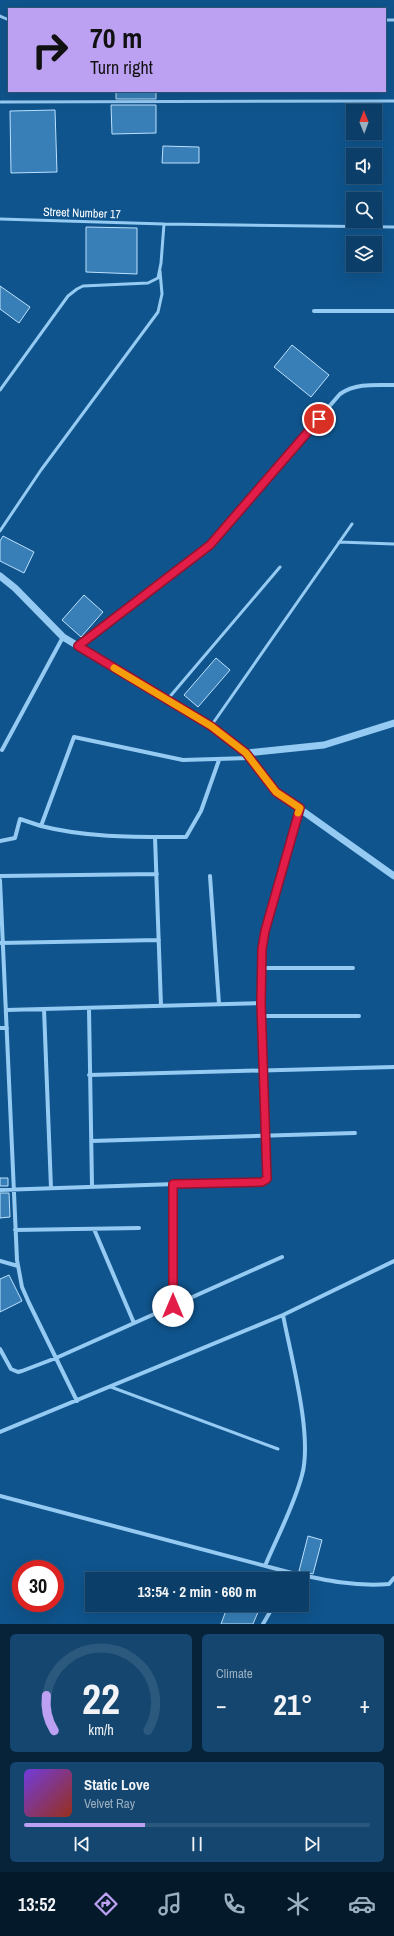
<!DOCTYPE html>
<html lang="en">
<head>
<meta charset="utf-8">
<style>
  body { margin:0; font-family:"Archivo Narrow",sans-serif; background:#14466f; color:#f1f3f6; height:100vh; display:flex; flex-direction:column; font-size:15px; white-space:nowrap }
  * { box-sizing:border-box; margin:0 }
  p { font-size:13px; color:#9aafc0 }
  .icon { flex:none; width:22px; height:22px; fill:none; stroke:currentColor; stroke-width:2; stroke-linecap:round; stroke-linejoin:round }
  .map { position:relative; height:1624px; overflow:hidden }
  .drawer { display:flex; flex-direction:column; gap:10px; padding:10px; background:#06233a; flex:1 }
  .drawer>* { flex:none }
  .guide { position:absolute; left:8px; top:8px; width:378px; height:84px; border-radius:0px; box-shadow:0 4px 16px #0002,0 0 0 1px #2b587d; background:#bca0f2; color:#111; overflow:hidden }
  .needle { width:26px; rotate:359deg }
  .tools { position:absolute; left:346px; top:104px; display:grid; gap:8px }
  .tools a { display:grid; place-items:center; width:36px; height:36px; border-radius:0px; background:#0b3f69; box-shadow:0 4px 16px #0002,0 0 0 1px #2b587d; font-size:20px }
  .speed { position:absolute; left:12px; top:1560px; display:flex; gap:8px; font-size:20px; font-weight:700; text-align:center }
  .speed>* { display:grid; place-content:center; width:52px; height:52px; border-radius:50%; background:#0b3f69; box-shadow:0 4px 16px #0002,0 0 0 1px #2b587d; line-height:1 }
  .speed .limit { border:6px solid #d22; background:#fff; color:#111 }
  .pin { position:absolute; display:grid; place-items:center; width:34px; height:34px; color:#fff; margin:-17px; border:2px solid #fff; border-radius:50%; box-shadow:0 1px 4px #0007 }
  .me { position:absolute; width:44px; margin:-22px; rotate:0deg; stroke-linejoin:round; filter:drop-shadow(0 0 3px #0008) }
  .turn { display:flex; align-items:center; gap:14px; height:84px; padding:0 16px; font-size:18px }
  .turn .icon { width:52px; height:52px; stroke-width:2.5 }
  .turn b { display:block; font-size:28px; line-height:34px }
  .big { font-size:30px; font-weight:800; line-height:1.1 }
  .drawer .widget { flex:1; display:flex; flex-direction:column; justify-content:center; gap:6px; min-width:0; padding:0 14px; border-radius:6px; background:#14466f }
  .drawer .dial { align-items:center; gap:0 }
  .dial svg { height:104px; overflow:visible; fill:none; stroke:#2b587d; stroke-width:7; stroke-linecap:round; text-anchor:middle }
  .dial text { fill:#f1f3f6; stroke:none }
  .song { display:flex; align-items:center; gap:12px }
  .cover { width:48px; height:48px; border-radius:6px; background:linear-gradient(135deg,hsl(260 70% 55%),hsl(10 70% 35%)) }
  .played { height:4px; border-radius:2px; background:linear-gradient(90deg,#bca0f2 35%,#2b587d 35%) }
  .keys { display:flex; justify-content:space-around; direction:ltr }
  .heat { display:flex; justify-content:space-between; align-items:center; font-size:22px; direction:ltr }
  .drawer .tiles { flex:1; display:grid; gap:10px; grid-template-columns:1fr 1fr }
  .widget:last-child { grid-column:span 2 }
  .trip { position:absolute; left:85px; top:1572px; width:224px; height:40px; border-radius:0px; background:#0b3f69; box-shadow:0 4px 16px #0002,0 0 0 1px #2b587d; font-weight:800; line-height:40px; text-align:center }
  .menu { display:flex; height:64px; justify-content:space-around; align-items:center; background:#04192a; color:#9aafc0 }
  .menu .icon { width:28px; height:28px }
  .menu .active { color:#bca0f2 }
  .menu b { font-size:18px; color:#f1f3f6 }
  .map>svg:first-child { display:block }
</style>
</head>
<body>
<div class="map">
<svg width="394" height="1624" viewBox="0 0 394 1624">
  <rect width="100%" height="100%" fill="#0f548c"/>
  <path fill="#377fb6" stroke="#bce1fe" d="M116 91H156V99H116Z
    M111 105H156V133L112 134Z
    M55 110 57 172 11 173 10 111Z
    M163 146 199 147V163H162Z
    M86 227 137 228V274L86 272Z
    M0 286 30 307 19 323 0 309Z
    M292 345 329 375 311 397 274 367Z
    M3 536 34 552 24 573 0 561V541Z
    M84 595 103 612 81 637 62 620Z
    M216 658 230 670 198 707 184 695Z
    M0 1178H8V1186H0Z
    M0 1193H9L10 1217 0 1218Z
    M9 1275 22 1301 0 1312V1279Z
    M308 1536 322 1540 313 1574 299 1571Z
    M228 1605H261L253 1624H221Z"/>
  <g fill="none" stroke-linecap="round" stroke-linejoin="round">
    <path stroke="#95caf3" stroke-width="3" d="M0 16 9 20
      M385 20H394
      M1 102 394 101
      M0 219 164 224 394 227
      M0 390 68 296 77 289 83 286 148 283 158 278 161 263 164 224
      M0 531 41 470 158 312 162 294 160 271
      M339 542 394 544
      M167 700 280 567
      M211 726 352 524
      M111 1387 278 1449"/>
    <path stroke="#95caf3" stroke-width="4" d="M314 311H394
      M78 646 209 545 340 394C356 383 375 385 394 385
      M2 750 63 637
      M41 826C88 838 137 837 186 837L201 811 219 760
      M155 837 161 1006
      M0 841 15 838 20 819 41 826 74 737 183 760 249 758
      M0 876 157 874
      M210 876 219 1004
      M0 880 17 1260 22 1287 29 1303 77 1401
      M0 943 159 940
      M261 968H353
      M44 1009 51 1188
      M89 1009 92 1186
      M6 1010 261 1003
      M261 1016H359
      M0 1028H7
      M89 1075 394 1067
      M91 1141 355 1133
      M0 1190 265 1181 268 1176 261 1003 262 949 265 931 300 808
      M94 1229 134 1323
      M15 1230 139 1228
      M0 1261 18 1266
      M173 1305V1184
      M0 1349 11 1369 18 1372 22 1371 56 1358 282 1257
      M0 1432 283 1315 394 1261
      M0 1496 292 1573 289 1579
      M265 1566C277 1537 294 1506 302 1475 313 1436 291 1357 283 1315
      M292 1573C324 1580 356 1587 389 1584L394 1578
      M263 1624 274 1605"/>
    <path stroke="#95caf3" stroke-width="7" d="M0 576 15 588 63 637 211 726 246 753 276 792 394 876
      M246 753 324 745 394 723"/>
  </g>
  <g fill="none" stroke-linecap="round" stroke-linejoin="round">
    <defs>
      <path id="route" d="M173 1306V1184L262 1182 267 1179 261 1003 262 949 265 931 300 808 276 792 246 753 211 726 78 646 210 545 319 419"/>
    </defs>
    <use href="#route" stroke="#92132f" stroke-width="10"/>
    <use href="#route" stroke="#e11d48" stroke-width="7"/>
    <path stroke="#f59e0b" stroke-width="7" d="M114 668 211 726 246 753 276 792 300 808 298 813"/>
  </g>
  <g text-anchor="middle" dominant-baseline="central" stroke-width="4" stroke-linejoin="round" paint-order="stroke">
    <g font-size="12" fill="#fff" stroke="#0f548c">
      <text transform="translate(82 213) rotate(2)">Street Number 17</text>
    </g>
  </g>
</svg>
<div class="tools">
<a><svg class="needle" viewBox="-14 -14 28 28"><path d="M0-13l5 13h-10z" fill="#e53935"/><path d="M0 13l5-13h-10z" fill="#9aafc0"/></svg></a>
<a><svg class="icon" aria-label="sound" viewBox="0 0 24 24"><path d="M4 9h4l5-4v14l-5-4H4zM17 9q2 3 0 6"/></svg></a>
<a><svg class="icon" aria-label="search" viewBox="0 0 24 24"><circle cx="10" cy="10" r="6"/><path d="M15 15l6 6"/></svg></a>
<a><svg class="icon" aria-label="layers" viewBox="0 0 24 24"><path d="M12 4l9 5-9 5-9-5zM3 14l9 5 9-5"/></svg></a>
</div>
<div class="speed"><div class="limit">30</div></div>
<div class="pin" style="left:319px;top:419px;background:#d93025"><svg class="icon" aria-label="arrive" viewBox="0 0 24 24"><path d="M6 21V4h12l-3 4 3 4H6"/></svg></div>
<svg class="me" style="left:173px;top:1306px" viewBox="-20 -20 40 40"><circle r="19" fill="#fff"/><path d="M0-13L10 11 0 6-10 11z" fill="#e11d48"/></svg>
<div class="trip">13:54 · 2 min · 660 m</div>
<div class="guide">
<div class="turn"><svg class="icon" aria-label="right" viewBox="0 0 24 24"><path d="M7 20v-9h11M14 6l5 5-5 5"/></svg><div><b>70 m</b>Turn right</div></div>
</div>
</div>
<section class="drawer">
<div class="tiles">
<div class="widget dial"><svg viewBox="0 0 100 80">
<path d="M14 69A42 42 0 1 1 86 69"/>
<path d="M14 69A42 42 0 0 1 8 42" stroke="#bca0f2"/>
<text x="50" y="56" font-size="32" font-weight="700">22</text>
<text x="50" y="72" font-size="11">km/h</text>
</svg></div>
<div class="widget"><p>Climate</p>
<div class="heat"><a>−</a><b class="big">21°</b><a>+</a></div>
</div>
<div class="widget">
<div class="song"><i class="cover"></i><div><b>Static Love</b><p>Velvet Ray</p></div></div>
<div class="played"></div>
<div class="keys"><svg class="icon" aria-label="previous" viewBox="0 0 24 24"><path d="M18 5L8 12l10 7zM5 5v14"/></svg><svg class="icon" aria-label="pause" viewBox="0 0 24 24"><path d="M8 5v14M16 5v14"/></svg><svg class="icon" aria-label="next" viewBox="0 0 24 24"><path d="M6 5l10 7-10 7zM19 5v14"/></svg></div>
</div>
</div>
</section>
<nav class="menu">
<b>13:52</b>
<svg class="icon active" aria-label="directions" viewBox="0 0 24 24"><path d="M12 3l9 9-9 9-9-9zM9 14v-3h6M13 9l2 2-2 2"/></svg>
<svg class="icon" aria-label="music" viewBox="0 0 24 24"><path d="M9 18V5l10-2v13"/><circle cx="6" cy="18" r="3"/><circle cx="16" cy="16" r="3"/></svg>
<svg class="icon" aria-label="phone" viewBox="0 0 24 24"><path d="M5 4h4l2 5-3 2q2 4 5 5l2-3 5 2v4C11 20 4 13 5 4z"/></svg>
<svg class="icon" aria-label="climate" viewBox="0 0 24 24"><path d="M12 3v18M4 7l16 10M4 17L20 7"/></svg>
<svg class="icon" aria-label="car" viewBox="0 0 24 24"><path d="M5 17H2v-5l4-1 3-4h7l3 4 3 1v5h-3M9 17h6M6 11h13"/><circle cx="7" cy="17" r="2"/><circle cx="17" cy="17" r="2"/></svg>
</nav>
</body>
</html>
